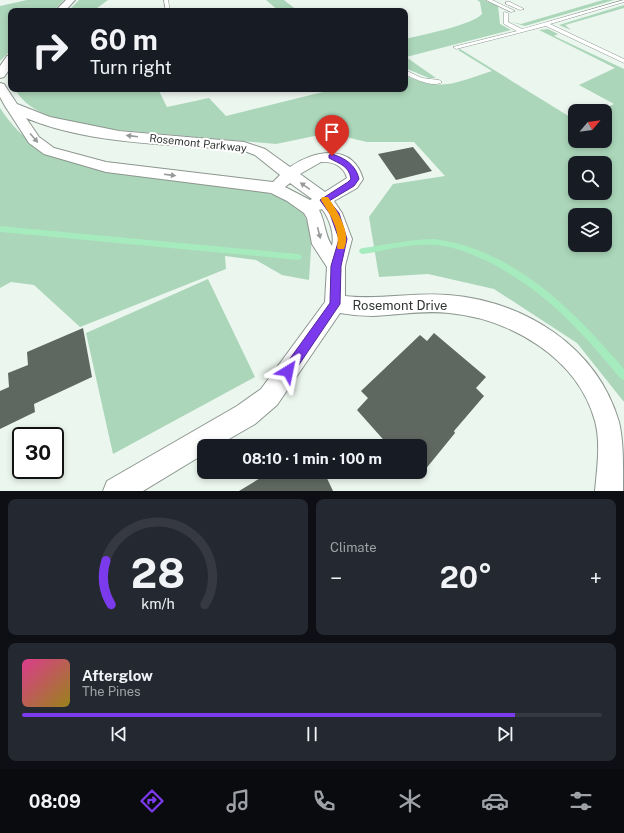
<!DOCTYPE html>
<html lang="en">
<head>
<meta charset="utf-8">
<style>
  body { margin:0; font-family:"Public Sans",sans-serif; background:#242831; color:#f1f3f6; height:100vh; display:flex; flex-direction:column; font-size:15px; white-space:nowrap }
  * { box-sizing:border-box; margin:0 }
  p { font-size:13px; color:#9ea1a6 }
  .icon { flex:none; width:22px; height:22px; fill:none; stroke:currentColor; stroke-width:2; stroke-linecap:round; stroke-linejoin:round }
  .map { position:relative; height:491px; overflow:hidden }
  .panel { display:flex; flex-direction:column; gap:8px; padding:8px; background:#0d0f14; flex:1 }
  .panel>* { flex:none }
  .hud { position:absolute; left:8px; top:8px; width:400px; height:84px; border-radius:8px; box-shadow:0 2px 6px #0003; background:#171b24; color:#f1f3f6; overflow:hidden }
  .needle { width:26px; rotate:61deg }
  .tools { position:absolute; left:568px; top:104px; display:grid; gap:8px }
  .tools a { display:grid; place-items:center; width:44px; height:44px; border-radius:8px; background:#171b24; box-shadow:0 2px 6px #0003; font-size:20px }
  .speed { position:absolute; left:12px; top:427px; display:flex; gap:8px; font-size:20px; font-weight:700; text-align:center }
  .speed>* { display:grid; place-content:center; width:52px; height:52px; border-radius:50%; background:#171b24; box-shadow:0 2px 6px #0003; line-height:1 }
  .speed .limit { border:2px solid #111; border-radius:6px; background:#fff; color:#111 }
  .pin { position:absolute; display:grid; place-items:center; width:34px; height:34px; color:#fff; margin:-41px -17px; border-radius:50% 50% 50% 0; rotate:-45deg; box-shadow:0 0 4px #0007 }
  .pin .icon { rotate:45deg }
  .me { position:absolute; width:44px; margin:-22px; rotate:35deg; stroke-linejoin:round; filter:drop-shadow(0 0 3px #0008) }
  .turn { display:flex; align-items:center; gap:14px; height:84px; padding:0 16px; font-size:18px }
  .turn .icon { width:52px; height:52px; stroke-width:2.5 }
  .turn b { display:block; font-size:28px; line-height:34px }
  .big { font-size:30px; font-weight:700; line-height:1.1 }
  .panel .tile { flex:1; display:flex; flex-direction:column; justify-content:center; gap:6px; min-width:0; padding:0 14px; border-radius:8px; background:#242831 }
  .panel .dial { align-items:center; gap:0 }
  .dial svg { height:104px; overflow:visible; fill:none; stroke:#363941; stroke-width:7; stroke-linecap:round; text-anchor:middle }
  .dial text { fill:#f1f3f6; stroke:none }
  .song { display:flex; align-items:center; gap:12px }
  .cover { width:48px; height:48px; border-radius:6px; background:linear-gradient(135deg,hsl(330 70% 55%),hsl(50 70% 35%)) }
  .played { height:4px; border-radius:2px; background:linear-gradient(90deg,#7c3aed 85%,#363941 85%) }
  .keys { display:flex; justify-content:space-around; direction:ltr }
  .heat { display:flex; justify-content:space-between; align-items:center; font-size:22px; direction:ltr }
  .panel .tiles { flex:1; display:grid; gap:8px; grid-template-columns:1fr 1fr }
  .tile:last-child { grid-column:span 2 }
  .trip { position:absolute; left:197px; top:439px; width:230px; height:40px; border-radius:8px; background:#171b24; box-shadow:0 2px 6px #0003; font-weight:700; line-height:40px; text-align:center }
  .tab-bar { display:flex; height:64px; justify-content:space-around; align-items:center; background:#090b0e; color:#9ea1a6 }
  .tab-bar .icon { width:28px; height:28px }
  .tab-bar .selected { color:#7c3aed }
  .tab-bar b { font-size:18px; color:#f1f3f6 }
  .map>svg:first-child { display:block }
</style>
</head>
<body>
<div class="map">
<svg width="624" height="491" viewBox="0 0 624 491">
  <rect width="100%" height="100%" fill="#ebf6ee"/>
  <path fill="#abd6b9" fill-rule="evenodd" d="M27 0H64L53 11H11V50L0 61V6Z
    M79 0H108L93 11H68Z
    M266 0H284L298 11H279Z
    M477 0H484L498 6 500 24 511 30 406 57 436 78H429L405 68V39C421 35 473 25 482 14L480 2Z
    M603 0H614L525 26 511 22 521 24Z
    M624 5V8L565 25 571 30 559 25Z
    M548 29 558 34 554 36 624 69V402L577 343 494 289 428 274 379 277 369 217 393 184 445 176 414 142H367L329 133 276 144 98 128C70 122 30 117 15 89H158L167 107 209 98 226 116 335 89H405V75C441 93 457 82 492 71L458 50 460 49 575 120V141H605V111H599L614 104 579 85 615 68 539 30ZM575 163H605V193H575ZM575 215H605V245H575Z
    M0 108C23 143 46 154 85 166L258 190 293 202 302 209 312 234 309 280 282 275 256 260 225 256 226 269 80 327 34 285 11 282 0 288Z
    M208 279 255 377 113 454 86 333Z"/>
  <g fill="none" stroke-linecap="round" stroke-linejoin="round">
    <path fill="#a5ebbd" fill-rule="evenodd" d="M0 226 298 254 301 255 302 257 301 259 298 260 0 232Z
      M435 239C516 251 573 310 624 369V380L621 379C580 330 546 291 487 261 471 254 453 246 435 245 411 243 387 250 363 254L360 253 359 251 360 249 363 248C387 245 411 239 435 239Z"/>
  </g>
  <path fill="#5e6861" d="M413 147 432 171 396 180 378 154Z
    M83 328 92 377 34 404 35 412 0 429V391L9 387 8 373 28 365 27 352Z
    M434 333 486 377 476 388 484 396 454 431 455 433 420 476V446H389L357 410 368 398 361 391 420 335 427 341Z
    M260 472H324L333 491H239L262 477Z"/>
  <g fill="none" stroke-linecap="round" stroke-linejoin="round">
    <defs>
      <path id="service" d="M164 0H168L170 11H166Z
        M486 0H492L515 11 511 12Z
        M624 0V2L550 24 624 59V63L546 26 456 49 453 47 517 31 504 24V12L508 13V22L522 29Z
        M506 2H510L524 9 520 10 506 4Z
        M405 70 422 78 439 80 442 82C433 88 414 79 405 74Z"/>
      <path id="minor" d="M66 0H75L65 11H55Z
        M11 55V67L4 77 0 78V66L7 56Z
        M0 83 4 84 17 104 50 117 119 131 244 142 265 149 290 167C314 150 353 143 363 179L357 188 334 201 342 213 352 239 345 266V296C380 300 413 292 448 295 524 301 597 346 619 422 624 443 623 469 623 491H595C597 469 601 443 595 421 578 358 511 319 449 313 424 310 399 315 373 316 362 316 351 315 340 313L277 405 255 424 217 446H204V454L143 491H103L107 481 237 406 261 389 325 302 327 267 312 244 307 218 304 213 287 201 271 193 106 172 44 154 29 143 5 106 0 97ZM26 118C91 145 172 144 242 150L255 155 280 175 273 182 106 162 54 148 39 137ZM321 162C333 161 344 166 347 178L325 192 300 174ZM290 183 312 199 310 200 285 187ZM322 209C329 218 335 234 332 246 325 236 325 221 319 210Z"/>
    </defs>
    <use href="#service" stroke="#8c968f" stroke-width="1"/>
    <use href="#minor" stroke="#8c968f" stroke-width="2"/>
    <use href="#service" fill="#fff" fill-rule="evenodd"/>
    <use href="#minor" fill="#fff" fill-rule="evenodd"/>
  </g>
  <defs><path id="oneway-solid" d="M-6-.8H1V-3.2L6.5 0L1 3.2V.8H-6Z"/></defs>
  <g fill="#989a99">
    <use href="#oneway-solid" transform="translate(132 136) rotate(-173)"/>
    <use href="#oneway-solid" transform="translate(34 138) rotate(49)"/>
    <use href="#oneway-solid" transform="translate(170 175) rotate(7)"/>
    <use href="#oneway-solid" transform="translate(305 186) rotate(-145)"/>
    <use href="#oneway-solid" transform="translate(319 233) rotate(76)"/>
  </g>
  <path fill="#7c3aed" stroke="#51269a" d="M332 154C345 158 356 165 359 179L354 186 329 201 339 213 347 239 341 266 340 304 292 375 288 377 284 375 282 371 284 367 330 303 331 266 339 239 330 214 320 200 348 182 351 179C349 166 340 164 329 158V155Z"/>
  <path fill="#f59e0b" d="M322 197H328C337 211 352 233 344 249H338L337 247C341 230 329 213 321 200Z"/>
  <g text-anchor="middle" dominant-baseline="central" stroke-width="4" stroke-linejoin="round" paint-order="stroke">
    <g font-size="11" fill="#313633" stroke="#fff">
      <text transform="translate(198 143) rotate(6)">Rosemont Parkway</text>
    </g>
    <g font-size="13" fill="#313633" stroke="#fff">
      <text x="400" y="305">Rosemont Drive</text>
    </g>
  </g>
</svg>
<div class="tools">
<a><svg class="needle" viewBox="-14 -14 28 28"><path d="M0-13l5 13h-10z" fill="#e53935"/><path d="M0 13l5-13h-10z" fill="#9ea1a6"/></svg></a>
<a><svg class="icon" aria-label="search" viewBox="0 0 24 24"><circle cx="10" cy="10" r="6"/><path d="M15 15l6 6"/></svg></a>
<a><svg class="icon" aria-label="layers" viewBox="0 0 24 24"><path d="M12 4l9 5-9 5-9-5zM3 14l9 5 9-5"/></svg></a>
</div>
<div class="speed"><div class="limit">30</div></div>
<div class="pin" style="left:332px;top:156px;background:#d93025"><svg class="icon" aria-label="arrive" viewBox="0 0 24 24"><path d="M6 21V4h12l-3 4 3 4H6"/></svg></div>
<svg class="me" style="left:288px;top:371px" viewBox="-20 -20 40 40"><path d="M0-17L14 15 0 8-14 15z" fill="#7c3aed" stroke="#fff" stroke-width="4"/></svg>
<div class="trip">08:10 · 1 min · 100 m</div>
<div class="hud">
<div class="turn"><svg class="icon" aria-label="right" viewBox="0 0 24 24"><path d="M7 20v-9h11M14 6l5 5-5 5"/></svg><div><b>60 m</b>Turn right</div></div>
</div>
</div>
<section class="panel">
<div class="tiles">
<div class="tile dial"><svg viewBox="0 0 100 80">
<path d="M14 69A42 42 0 1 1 86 69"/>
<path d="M14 69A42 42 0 0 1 10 35" stroke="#7c3aed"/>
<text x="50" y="56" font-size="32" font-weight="700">28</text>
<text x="50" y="72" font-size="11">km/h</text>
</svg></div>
<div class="tile"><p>Climate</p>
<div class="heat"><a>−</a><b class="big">20°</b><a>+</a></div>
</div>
<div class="tile">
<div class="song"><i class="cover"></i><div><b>Afterglow</b><p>The Pines</p></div></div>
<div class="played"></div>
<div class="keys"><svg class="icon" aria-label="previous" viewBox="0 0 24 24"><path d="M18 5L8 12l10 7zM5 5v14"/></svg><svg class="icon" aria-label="pause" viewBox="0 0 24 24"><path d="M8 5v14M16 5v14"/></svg><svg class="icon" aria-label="next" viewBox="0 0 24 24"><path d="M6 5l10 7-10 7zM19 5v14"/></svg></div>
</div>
</div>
</section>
<nav class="tab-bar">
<b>08:09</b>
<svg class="icon selected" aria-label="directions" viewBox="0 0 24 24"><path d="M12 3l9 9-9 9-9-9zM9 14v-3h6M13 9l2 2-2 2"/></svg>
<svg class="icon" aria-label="music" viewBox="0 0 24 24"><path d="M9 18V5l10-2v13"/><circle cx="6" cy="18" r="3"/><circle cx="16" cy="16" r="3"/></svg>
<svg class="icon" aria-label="phone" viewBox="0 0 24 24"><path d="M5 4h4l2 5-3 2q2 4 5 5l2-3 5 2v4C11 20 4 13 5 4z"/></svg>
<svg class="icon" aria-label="climate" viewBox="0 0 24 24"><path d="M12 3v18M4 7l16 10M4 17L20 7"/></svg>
<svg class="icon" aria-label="car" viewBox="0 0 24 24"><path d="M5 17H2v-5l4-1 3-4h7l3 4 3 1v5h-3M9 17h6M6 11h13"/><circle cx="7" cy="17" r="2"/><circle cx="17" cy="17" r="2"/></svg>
<svg class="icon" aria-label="filters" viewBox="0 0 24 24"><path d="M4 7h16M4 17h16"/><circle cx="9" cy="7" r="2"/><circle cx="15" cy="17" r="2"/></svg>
</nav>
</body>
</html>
